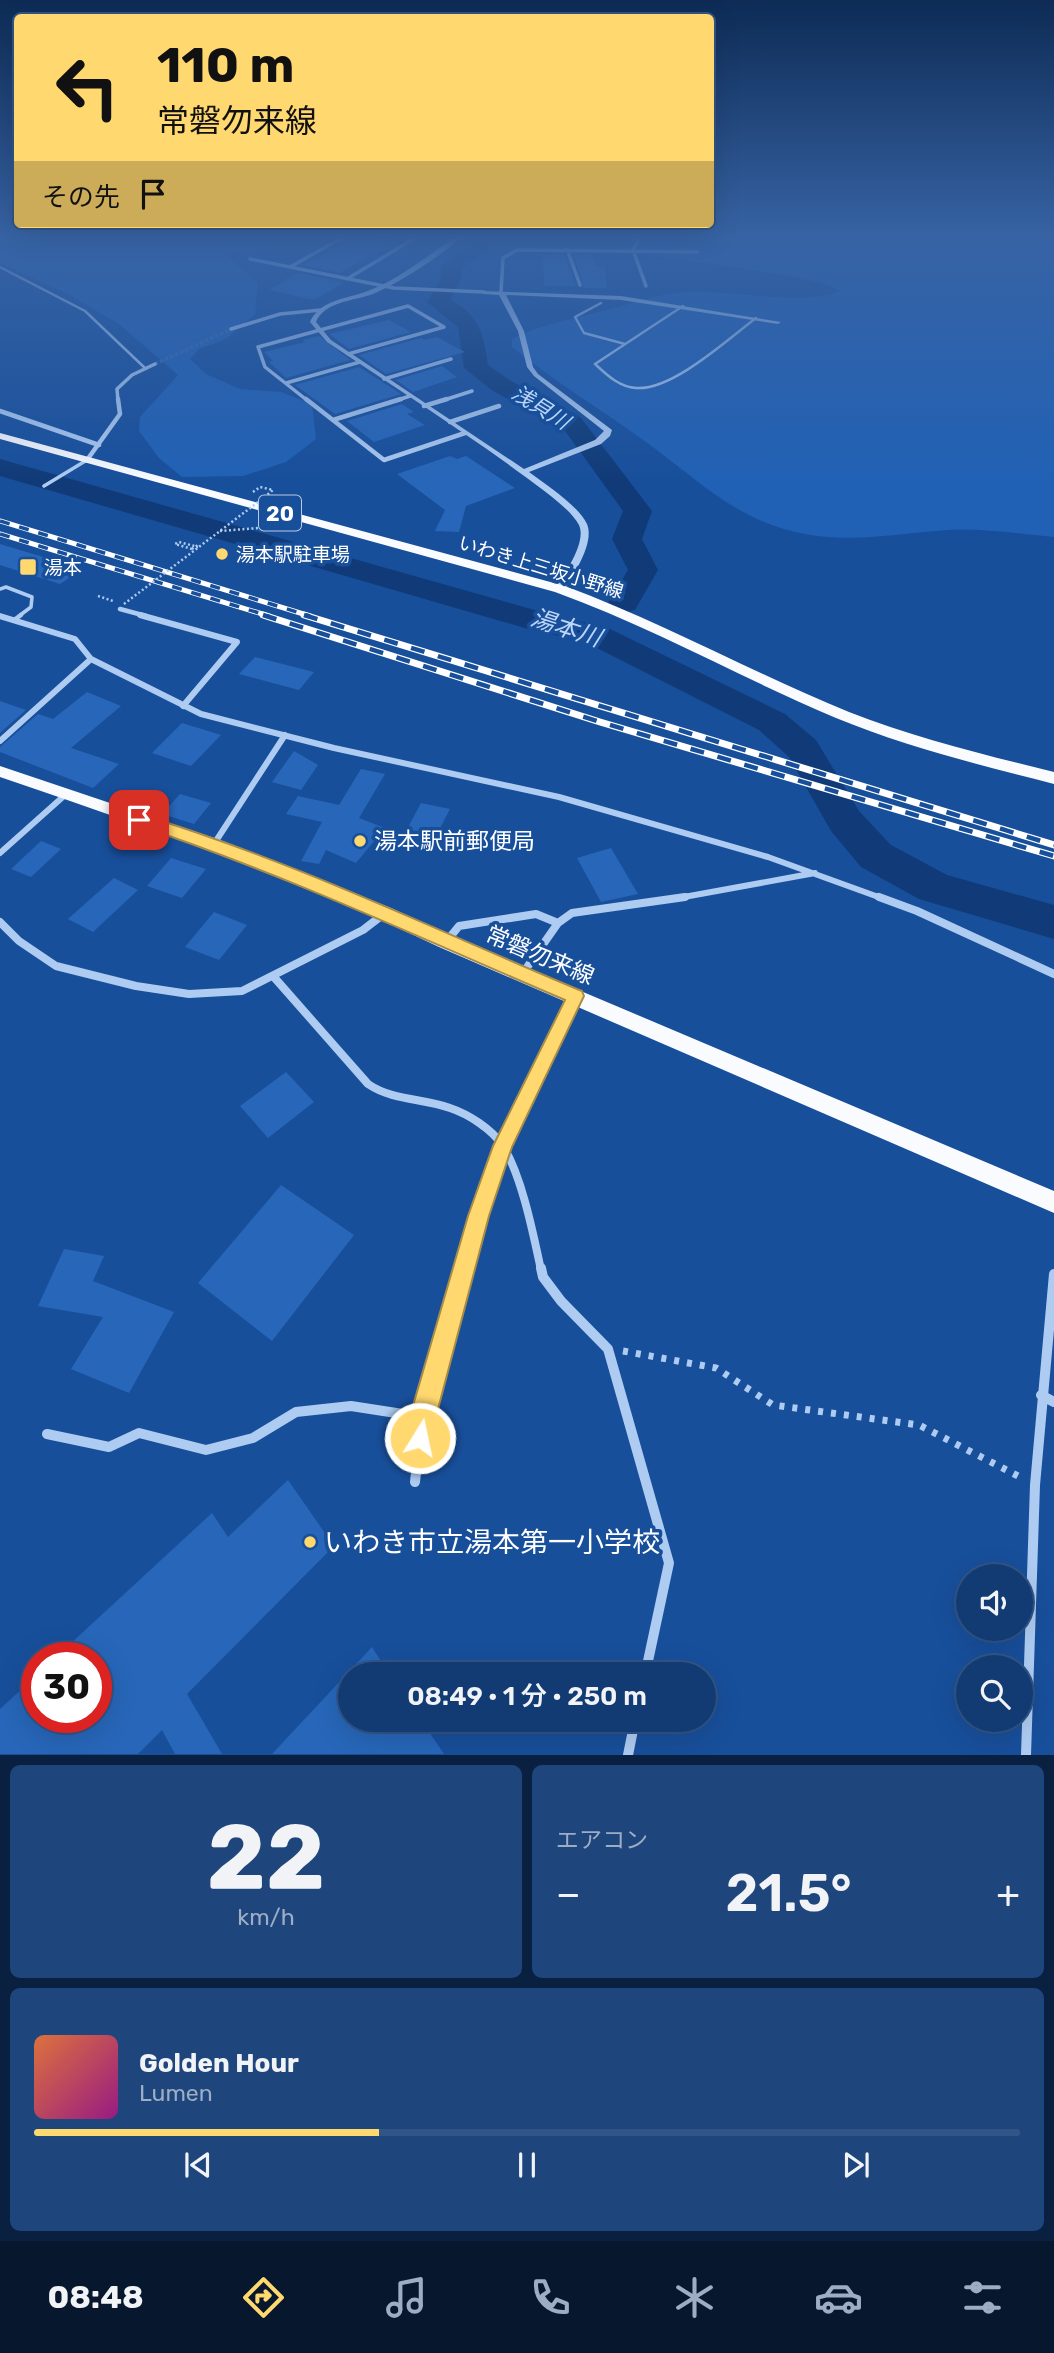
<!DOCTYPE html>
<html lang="ja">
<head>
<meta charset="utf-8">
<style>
  body { margin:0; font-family:Rubik,"Noto Sans JP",sans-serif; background:#1f467c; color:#f1f3f6; height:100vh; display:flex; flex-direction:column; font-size:26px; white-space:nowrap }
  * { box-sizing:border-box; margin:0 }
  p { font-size:23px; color:#9cadc5 }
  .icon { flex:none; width:38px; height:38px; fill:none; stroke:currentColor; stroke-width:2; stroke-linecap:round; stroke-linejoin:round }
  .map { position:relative; height:1755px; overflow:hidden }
  .sheet { display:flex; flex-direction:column; gap:10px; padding:10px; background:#0a2040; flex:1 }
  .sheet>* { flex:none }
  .hud { position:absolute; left:14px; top:14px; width:700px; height:214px; border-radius:7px; box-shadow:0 7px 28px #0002,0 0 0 2px #315586; background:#ffd86f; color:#111; overflow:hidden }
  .buttons { position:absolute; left:956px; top:1564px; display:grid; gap:14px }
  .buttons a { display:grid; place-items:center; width:77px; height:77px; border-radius:50%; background:#123b74; box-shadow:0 7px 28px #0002,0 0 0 2px #315586; font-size:35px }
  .speed { position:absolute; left:21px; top:1642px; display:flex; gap:14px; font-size:35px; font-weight:700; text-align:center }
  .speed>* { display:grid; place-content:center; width:91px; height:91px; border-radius:50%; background:#123b74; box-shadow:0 7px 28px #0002,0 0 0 2px #315586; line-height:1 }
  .speed .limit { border:10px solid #d22; background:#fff; color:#111 }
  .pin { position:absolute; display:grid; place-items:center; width:60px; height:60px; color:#fff; margin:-30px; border-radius:14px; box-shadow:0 4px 10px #0006 }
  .me { position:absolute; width:77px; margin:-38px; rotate:10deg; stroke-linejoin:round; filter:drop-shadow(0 0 5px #0008) }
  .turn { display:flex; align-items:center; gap:24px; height:147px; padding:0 28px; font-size:32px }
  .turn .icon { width:91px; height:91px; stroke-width:2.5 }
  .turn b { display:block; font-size:49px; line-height:60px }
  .then { display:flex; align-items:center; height:66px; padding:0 28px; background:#0003; gap:14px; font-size:26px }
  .big { font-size:52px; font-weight:600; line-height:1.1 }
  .sheet .card { flex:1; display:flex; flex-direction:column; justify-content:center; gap:10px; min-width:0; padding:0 24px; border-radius:10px; background:#1f467c }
  .sheet .dial { align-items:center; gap:0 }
  .dial b { font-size:91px; line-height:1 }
  .song { display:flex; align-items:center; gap:21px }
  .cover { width:84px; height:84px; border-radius:10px; background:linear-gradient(135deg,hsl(20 70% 55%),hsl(310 70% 35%)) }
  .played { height:7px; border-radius:4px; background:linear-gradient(90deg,#ffd86f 35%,#315586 35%) }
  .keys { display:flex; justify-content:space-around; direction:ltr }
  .heat { display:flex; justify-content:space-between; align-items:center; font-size:38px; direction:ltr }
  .sheet .tiles { flex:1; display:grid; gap:10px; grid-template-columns:1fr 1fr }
  .card:last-child { grid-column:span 2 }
  .trip { position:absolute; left:338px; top:1662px; width:378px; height:70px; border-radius:35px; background:#123b74; box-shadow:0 7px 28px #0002,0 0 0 2px #315586; font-weight:600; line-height:70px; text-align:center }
  .dock { display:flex; height:112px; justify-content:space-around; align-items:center; background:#07182e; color:#9cadc5 }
  .dock .icon { width:49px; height:49px }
  .dock .selected { color:#ffd86f }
  .dock b { font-size:32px; color:#f1f3f6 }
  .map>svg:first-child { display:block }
</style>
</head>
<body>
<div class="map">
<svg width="1054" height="1755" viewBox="0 0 1054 1755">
  <rect width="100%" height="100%" fill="#184f9b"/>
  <path fill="#2161b5" d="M0 235H303L288 243 225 254 258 283 255 314 226 339 199 349 190 359 206 374 240 389 281 392 312 404 316 439 286 462 243 476 182 477 159 458 139 431 140 417 178 375 119 324 68 294 0 263Z
    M627 235H1054V537C1019 534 983 528 948 530 902 533 851 543 805 534 736 521 700 481 646 442 602 410 555 382 512 347V339C543 323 579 318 614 308 638 302 661 293 686 292 727 289 807 307 840 291 823 274 655 259 619 251L618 242Z"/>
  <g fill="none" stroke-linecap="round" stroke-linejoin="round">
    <path fill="#103b78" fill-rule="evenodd" d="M473 235H493L490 249 462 268 460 281 450 300C479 314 484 335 488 365L511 381 581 418 652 511 642 539 658 570 635 610 624 613 613 610 608 603 628 570 612 539 623 511 563 428 493 391 464 368 458 327 427 302 440 281 442 265 471 246Z
      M0 459 545 613 608 628 785 714 816 740 859 811 891 845 947 875 1054 905V939L919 899 861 867 831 831 789 757 759 730 585 642 525 628 0 476Z"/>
  </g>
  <path fill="#2766b9" d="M360 235 396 240 339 273 303 265Z
    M543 255H564L576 286H544Z
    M574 255H592L596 267H605L607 288H584Z
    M297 273 328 279 344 283 314 300 269 290Z
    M389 320 411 332 349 349 329 334Z
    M319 336 350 360 286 378 269 362 273 361 264 352 306 342 302 340Z
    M437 337 465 352 386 374 359 355 421 338 425 340Z
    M442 366 457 377 413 392 396 380Z
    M359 367 401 394 335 414 295 385Z
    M402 404 414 412 407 414 425 425 374 442 347 421Z
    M450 456 457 459 466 456 515 488 466 506 459 532 435 531 445 510 397 474Z
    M0 544 83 569 60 584 0 565Z
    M255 657 314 672 299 690 239 674Z
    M87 692 121 706 71 748 119 764 93 788 0 752V747L38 714 53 719Z
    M0 701 26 710 0 733Z
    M182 723 221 735 191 766 152 753Z
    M294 751 318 765 301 790 272 782Z
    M361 769 385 774 359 818 385 828 356 863 326 850 319 864 301 861 322 822 286 814 298 796 339 805Z
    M180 794 211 803 194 824 162 814Z
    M421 803 450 809 436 836 407 829Z
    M41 841 61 849 31 877 11 869Z
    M611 848 638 894 601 902 577 858Z
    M171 858 206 869 182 898 147 886Z
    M114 878 138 890 93 932 68 919Z
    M214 912 247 925 219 960 185 947Z
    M286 1072 314 1102 268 1138 240 1106Z
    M281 1185 354 1235 272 1341 198 1283Z
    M64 1249 104 1256 93 1281 174 1312 129 1393 71 1369 103 1317 38 1306Z
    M288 1480 334 1546 187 1694 222 1754H175L162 1730 138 1754H0V1709L37 1675V1717H96V1657H56L212 1513 228 1537Z
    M372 1647 390 1675H350V1720H421L444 1754H272Z"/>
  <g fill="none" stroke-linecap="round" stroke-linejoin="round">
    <path stroke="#3b69aa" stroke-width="3.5" stroke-dasharray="3.5 2" stroke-linecap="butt" d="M155 364 231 329"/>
    <path stroke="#aeccf2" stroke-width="2.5" stroke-dasharray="2 2.5" stroke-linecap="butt" d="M253 492 260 487 273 490 267 495
      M220 531 272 527
      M192 549 198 545
      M98 596 113 601"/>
    <path stroke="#aeccf2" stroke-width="7" stroke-dasharray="5 8" stroke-linecap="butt" d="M623 1351 716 1368 773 1405 919 1425 1022 1478"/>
    <path stroke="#aeccf2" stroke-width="2.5" d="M0 267 85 311 146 369
      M601 303 575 317 584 333 625 344
      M683 306 595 364C607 375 619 387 636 388 672 391 728 339 756 318"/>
    <path stroke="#aeccf2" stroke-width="3.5" d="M44 486 87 460
      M0 589 6 587 32 597 31 607 19 616"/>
    <path stroke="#aeccf2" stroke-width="4.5" d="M14 620 21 615"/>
    <path stroke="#aeccf2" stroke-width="3.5" d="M641 235 633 250 646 286
      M567 249 580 285
      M250 259 394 288 484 292
      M290 267 347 235
      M347 279 420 235
      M501 292 503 258 517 250 698 252
      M231 329 280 314 321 310
      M384 379 451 359
      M286 383 360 362
      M118 401 117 389 132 375 155 364
      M308 401 265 367 258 347 408 306 444 327 348 354
      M395 401 410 396
      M441 401 472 391"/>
    <path stroke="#aeccf2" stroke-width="4.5" d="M306 399 384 460 465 433
      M424 406 447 399
      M0 411 99 445
      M333 420 401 399
      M450 422 499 406
      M87 460 120 414 118 399
      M120 609 146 616"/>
    <path stroke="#aeccf2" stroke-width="6" d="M140 615 237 642 183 706
      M0 616 75 639 91 659 201 714 334 748 559 797 768 857 884 899
      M0 741 91 659
      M214 844 285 735
      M0 853 65 795
      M673 899 815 873"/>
    <path stroke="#aeccf2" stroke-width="8" d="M879 897 917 911 1054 974
      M0 922 19 941 56 966 136 986 189 994 242 991 363 930 385 913
      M446 942 459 926 536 914 558 923
      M523 973 558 923 572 913 685 897
      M273 976 368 1084C393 1101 423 1098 450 1108 468 1114 492 1129 503 1146 522 1177 533 1233 541 1270
      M463 1270 478 1216 503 1146 575 997"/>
    <path stroke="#aeccf2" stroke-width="10" d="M541 1268 543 1277 561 1301 608 1349 669 1563 645 1675
      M1041 1395 1054 1402
      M47 1434 109 1447 139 1433 206 1450 253 1438 296 1412 351 1406 422 1417
      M415 1482 422 1417 464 1268
      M628 1755 635 1720
      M1026 1755 1035 1485 1054 1274"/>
    <path fill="#aeccf2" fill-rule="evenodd" d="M458 235H465C438 257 405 280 373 294 354 301 325 301 316 322L331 340 524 469 595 440 604 431 534 376 527 367 518 331 499 295 484 294 482 291 621 296 781 322 778 324 621 300 506 295 524 331 533 367 538 374 612 430 610 436 601 444 529 472C546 485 578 505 587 524 595 543 573 576 563 591H557L555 589C564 574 587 543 579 525 571 509 541 489 527 478 462 430 394 387 327 342L310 322C320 300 345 299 365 292 399 280 428 255 458 235Z"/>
    <path fill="#f9fbff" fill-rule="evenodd" d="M0 433 565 586C662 622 753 673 849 712 915 738 985 755 1054 772V784C980 765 906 747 836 718 741 678 652 627 555 592L0 439Z
      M0 766 220 840 391 908 453 937 1054 1191V1213L439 947C297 879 149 828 0 777Z"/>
    <defs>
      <path id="rail-far1" d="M0 521 310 616
        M0 534 269 616"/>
      <path id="rail" d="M263 615 600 722 1054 856
        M304 615 1054 845"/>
    </defs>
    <use href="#rail-far1" stroke="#fff" stroke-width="5"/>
    <use href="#rail" stroke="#fff" stroke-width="7"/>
    <use href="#rail-far1" stroke="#184f9b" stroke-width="3.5" stroke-dasharray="10" stroke-linecap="butt"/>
    <use href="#rail" stroke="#184f9b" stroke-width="4.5" stroke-dasharray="14" stroke-linecap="butt"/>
    <path stroke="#aeccf2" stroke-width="2.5" stroke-dasharray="2 2.5" stroke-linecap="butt" d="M192 549 175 544 179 542 198 547
      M124 604 262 499"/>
  </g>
  <linearGradient id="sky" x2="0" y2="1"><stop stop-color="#0d2b55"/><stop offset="0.49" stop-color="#3763a4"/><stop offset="1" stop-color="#3763a4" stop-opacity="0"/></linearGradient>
  <rect width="1054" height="481" fill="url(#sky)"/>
  <path fill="#ffd86f" stroke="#a68c48" stroke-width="2" d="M139 814C292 860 435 930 582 991L584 996 512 1147 489 1216 428 1447 420 1450 411 1447 408 1438 410 1416 468 1216 493 1146 565 1000C422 939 282 873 134 824L132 820Z"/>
  <g fill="#ffd86f" stroke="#184f9b" stroke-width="2.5">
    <circle cx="222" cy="554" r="7"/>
    <rect x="19" y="558" width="18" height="18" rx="3.5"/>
    <circle cx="360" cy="841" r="7"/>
    <circle cx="310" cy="1542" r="7"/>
  </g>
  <g text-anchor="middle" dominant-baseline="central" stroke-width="7" stroke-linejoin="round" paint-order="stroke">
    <g font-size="19" fill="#fff" stroke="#184f9b" text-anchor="start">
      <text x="236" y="554">湯本駅駐車場</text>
      <text x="44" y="567">湯本</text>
    </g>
    <g font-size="19" fill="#fff" stroke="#184f9b">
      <text transform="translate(541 567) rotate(17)">いわき上三坂小野線</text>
    </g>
    <g font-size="21" font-style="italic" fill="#bbd6f8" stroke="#184f9b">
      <text transform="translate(541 407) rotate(32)">浅貝川</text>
    </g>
    <rect fill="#184f9b" stroke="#bacae1" stroke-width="2" x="259" y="495.5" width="42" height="35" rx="5"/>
    <g font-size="21" font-weight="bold" fill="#fff">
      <text x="280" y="513">20</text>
    </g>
    <g font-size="23" fill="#fff" stroke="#184f9b" text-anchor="start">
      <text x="374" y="841">湯本駅前郵便局</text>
    </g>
    <g font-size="23" fill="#fff" stroke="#184f9b">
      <text transform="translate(540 955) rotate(23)">常磐勿来線</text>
    </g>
    <g font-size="24" font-style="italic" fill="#bbd6f8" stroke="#184f9b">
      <text transform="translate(566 628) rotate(18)">湯本川</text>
    </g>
    <g font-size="28" fill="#fff" stroke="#184f9b" text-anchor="start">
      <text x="324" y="1542">いわき市立湯本第一小学校</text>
    </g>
  </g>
</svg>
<div class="buttons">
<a><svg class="icon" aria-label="sound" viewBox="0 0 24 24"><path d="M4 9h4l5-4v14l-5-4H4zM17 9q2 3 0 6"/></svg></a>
<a><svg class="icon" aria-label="search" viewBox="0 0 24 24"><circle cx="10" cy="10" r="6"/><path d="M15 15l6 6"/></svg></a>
</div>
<div class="speed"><div class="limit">30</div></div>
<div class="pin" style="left:139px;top:820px;background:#d93025"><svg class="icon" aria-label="arrive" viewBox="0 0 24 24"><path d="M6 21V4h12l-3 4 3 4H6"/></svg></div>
<svg class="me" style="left:420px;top:1438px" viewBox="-20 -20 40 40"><circle r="17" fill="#ffd86f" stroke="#fff" stroke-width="3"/><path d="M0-11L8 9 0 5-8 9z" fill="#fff"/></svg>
<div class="trip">08:49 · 1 分 · 250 m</div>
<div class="hud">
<div class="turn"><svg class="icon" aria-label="left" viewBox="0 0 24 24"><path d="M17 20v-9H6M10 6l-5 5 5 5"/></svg><div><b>110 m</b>常磐勿来線</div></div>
<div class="then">その先<svg class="icon" aria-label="arrive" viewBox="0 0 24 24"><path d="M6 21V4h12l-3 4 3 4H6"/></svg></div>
</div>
</div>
<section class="sheet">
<div class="tiles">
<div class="card dial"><b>22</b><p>km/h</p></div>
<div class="card"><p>エアコン</p>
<div class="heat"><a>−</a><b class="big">21.5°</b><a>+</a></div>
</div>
<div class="card">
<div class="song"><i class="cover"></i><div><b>Golden Hour</b><p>Lumen</p></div></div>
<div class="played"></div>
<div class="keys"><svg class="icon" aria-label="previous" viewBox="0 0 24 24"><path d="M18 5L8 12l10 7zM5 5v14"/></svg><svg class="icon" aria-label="pause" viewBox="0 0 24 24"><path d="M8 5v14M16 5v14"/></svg><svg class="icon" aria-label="next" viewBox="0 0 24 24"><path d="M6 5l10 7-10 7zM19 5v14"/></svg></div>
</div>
</div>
</section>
<nav class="dock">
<b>08:48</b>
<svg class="icon selected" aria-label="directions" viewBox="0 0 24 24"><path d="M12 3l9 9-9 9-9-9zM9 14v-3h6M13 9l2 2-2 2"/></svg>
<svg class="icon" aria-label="music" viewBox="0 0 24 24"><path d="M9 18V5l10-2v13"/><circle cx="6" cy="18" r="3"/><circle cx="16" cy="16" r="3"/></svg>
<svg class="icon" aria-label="phone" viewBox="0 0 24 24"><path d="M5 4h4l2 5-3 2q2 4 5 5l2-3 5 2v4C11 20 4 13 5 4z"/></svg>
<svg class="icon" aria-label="climate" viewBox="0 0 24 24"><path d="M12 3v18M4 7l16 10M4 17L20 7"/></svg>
<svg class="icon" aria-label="car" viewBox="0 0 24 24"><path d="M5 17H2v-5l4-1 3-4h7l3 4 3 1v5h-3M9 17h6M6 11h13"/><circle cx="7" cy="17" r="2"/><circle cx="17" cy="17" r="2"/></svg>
<svg class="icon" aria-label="filters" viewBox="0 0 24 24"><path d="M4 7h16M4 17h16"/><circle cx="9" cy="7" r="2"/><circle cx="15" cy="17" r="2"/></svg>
</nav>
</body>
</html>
